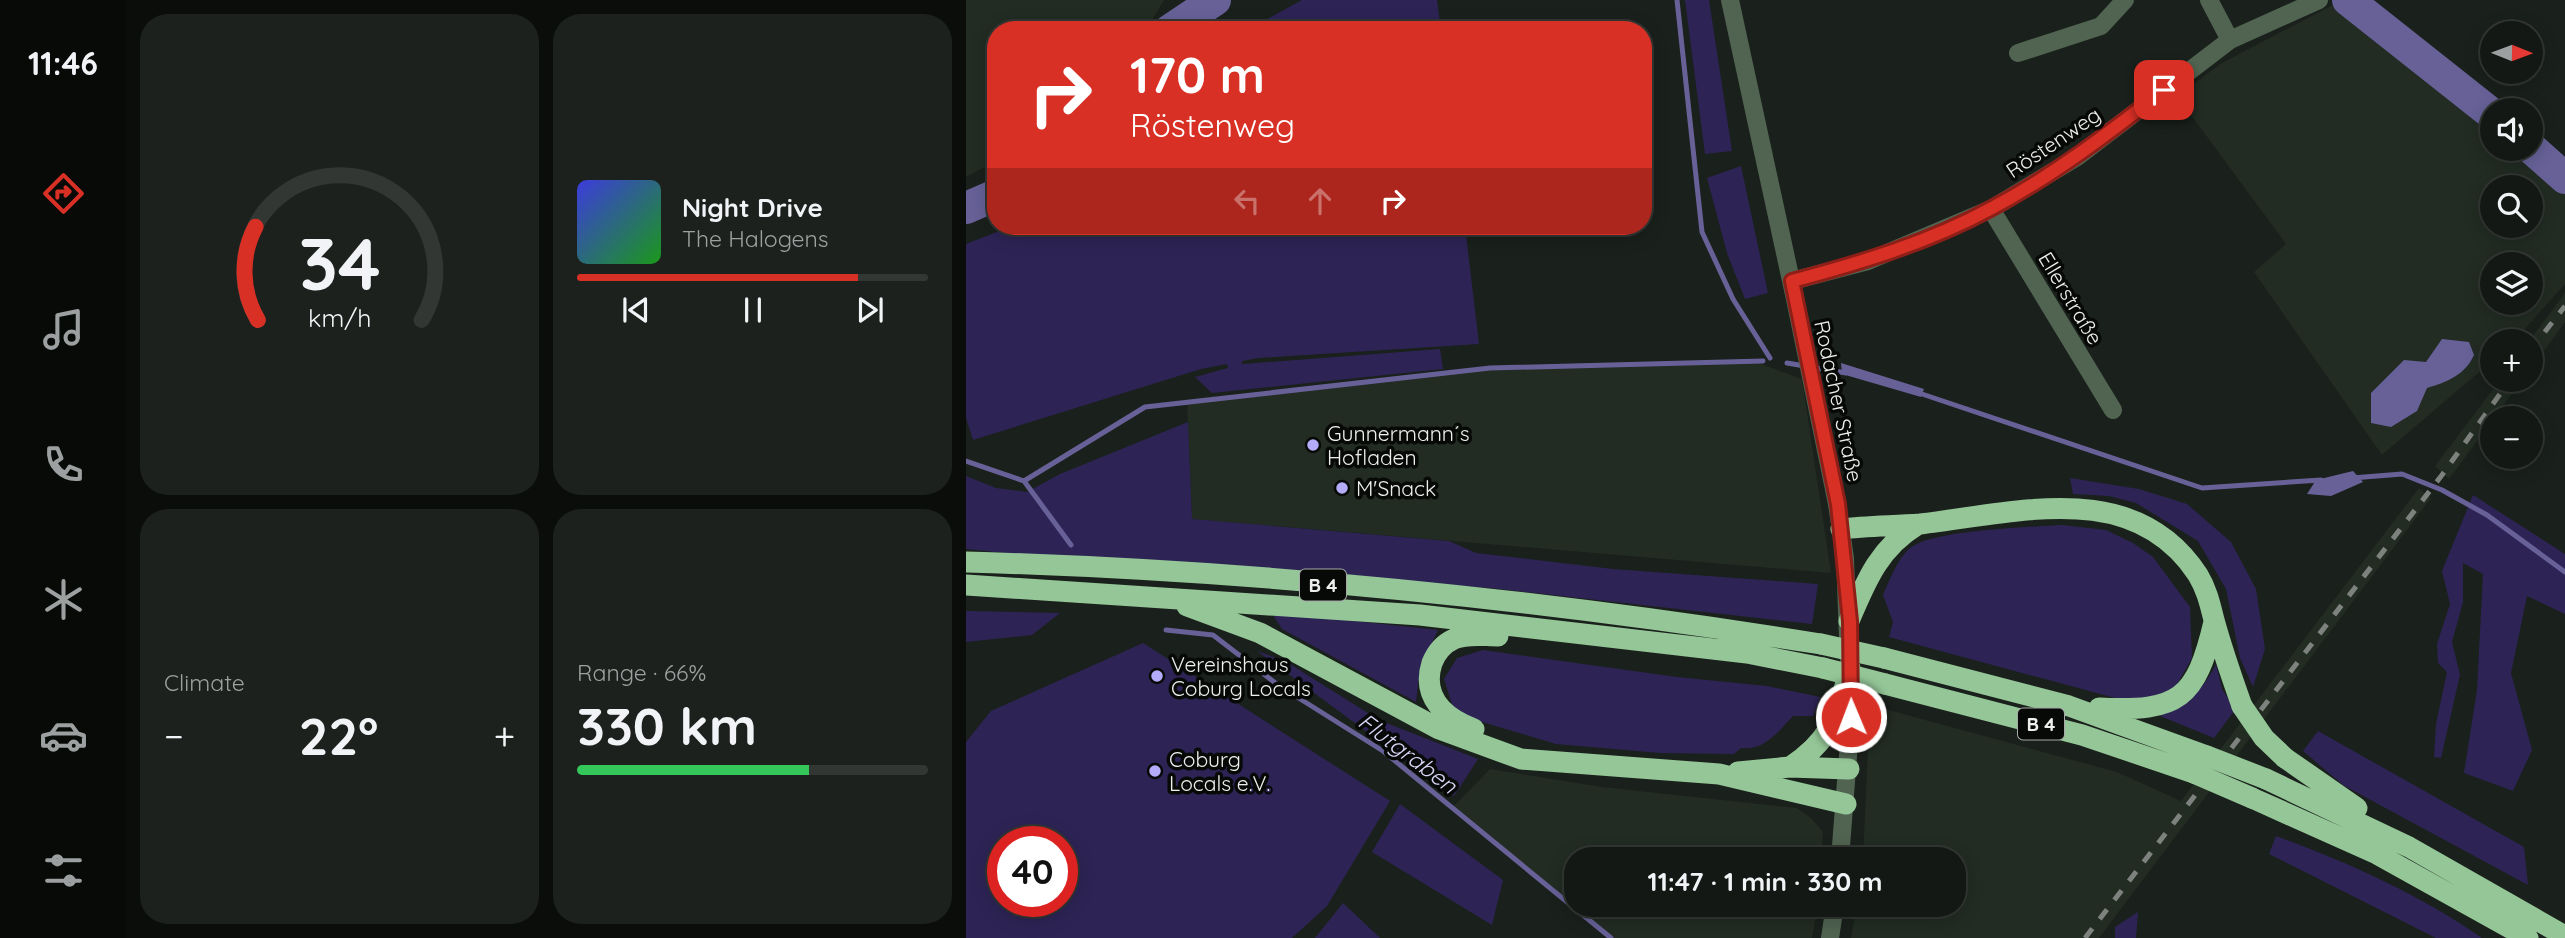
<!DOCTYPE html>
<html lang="en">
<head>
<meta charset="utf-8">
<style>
  body { margin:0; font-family:Quicksand,sans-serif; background:#1d211d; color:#f1f3f6; height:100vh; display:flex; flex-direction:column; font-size:26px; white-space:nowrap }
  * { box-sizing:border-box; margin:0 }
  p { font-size:23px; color:#9da0a0 }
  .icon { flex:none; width:38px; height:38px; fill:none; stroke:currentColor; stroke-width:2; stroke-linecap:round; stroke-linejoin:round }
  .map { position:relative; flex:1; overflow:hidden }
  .panel { display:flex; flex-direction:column; gap:14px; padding:14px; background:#0b0d0b; width:840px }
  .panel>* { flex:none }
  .hud { position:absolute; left:21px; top:21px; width:665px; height:214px; border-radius:28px; box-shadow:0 4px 18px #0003,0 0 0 2px #333734; background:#d93025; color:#fff; overflow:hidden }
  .needle { width:46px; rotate:91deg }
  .tools { position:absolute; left:1514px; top:21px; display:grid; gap:14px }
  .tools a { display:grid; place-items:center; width:63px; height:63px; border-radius:50%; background:#141814; box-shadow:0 4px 18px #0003,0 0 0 2px #333734; font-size:35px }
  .speed { position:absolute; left:21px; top:826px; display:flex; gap:14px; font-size:35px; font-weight:700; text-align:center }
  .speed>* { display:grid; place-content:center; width:91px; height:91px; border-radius:50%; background:#141814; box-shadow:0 4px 18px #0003,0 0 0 2px #333734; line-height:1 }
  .speed .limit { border:10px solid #d22; background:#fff; color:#111 }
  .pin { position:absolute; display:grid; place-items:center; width:60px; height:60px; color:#fff; margin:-30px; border-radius:14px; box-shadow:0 4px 10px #0006 }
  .me { position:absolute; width:77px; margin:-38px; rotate:359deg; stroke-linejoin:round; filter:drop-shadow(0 0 5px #0008) }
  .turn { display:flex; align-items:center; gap:24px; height:147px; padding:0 28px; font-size:32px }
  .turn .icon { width:91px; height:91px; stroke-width:2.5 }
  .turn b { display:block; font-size:49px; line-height:60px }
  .lanes { display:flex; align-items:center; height:66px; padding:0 28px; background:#0003; justify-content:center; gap:35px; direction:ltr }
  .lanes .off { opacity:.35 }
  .big { font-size:52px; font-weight:700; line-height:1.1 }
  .panel .tile { flex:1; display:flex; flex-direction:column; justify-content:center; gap:10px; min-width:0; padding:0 24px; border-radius:28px; background:#1d211d }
  .panel .dial { align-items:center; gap:0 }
  .dial svg { height:182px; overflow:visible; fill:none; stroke:#333734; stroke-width:7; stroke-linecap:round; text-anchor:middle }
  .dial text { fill:#f1f3f6; stroke:none }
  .song { display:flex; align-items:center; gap:21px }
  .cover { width:84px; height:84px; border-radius:10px; background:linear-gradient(135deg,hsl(240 70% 55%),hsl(120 70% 35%)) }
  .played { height:7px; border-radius:4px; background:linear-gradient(90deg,#d93025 80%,#333734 80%) }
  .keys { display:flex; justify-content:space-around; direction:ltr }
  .heat { display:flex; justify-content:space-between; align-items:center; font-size:38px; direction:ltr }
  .charge { height:10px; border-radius:5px; background:linear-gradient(90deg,#34c759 66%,#333734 0) }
  .panel .tiles { flex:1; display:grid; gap:14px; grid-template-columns:repeat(2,1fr) }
  .trip { position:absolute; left:598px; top:847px; width:402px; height:70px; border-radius:28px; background:#141814; box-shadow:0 4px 18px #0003,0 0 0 2px #333734; font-weight:700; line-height:70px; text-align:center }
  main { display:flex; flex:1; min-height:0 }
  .dock { display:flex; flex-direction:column; width:126px; justify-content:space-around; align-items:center; background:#080a08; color:#9da0a0 }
  .dock .icon { width:49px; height:49px }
  .dock .current { color:#d93025 }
  .dock b { font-size:32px; color:#f1f3f6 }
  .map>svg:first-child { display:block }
</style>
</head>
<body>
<main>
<nav class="dock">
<b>11:46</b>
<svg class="icon current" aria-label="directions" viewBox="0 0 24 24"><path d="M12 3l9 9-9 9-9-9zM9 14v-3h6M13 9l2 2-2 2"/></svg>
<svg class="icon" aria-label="music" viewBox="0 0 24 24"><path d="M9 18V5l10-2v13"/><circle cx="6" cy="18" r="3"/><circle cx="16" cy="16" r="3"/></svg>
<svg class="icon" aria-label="phone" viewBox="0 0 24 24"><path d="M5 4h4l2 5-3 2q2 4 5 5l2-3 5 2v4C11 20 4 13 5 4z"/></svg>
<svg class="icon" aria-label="climate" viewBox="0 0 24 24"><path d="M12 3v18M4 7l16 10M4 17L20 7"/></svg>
<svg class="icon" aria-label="car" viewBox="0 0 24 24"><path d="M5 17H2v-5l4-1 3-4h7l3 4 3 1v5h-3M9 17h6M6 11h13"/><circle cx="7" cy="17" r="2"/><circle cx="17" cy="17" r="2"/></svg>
<svg class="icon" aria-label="filters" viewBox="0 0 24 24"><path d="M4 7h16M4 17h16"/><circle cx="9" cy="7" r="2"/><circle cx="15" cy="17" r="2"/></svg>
</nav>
<section class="panel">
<div class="tiles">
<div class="tile dial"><svg viewBox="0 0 100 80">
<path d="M14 69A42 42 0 1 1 86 69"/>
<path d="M14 69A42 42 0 0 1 13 28" stroke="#d93025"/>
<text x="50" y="56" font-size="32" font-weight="700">34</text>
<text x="50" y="72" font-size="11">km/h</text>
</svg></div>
<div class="tile">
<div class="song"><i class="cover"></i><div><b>Night Drive</b><p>The Halogens</p></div></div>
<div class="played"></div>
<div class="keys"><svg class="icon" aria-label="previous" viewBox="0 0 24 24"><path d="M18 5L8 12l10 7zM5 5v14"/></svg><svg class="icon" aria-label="pause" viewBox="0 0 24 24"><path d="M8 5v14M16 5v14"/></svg><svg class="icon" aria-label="next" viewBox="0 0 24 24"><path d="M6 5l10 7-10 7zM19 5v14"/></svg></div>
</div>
<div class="tile"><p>Climate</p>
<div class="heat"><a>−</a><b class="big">22°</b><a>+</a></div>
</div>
<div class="tile"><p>Range · 66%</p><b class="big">330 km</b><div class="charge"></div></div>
</div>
</section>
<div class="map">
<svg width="1599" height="938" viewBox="0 0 1599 938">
  <rect width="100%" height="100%" fill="#1a201b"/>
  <path fill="#222c23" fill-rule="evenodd" d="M0 0H198L180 30H30V161L0 177Z
    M1376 0H1404L1473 55 1533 110H1526V149H1564L1565 140 1599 172V284L1548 341H1526V361L1416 455 1288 272 1320 244 1211 96 1256 63ZM1526 187H1564V226H1526ZM1526 264H1564V303H1526Z
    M1599 293V322L1565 369 1563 341Z
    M792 363 836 379 865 573 226 519 221 402 524 368Z
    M1534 380H1556L1483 479 1469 466Z
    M1453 488 1465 498 1133 938H885L891 905H989V859H897L904 705 1151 772 1215 801Z
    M524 769 636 787 831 808 846 819 857 832 855 859H611V905H852L846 938H648L488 806Z"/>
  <path fill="#2d2455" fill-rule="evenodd" d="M336 0H471L475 30H281Z
    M719 0H743L766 151 739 154Z
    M775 166 802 293 779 299 761 253 741 178Z
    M46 226H499L513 344 292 358 276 361V364L474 349 477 369 246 393 229 377 262 368 261 364 235 369 7 440 0 418V244Z
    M222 422 226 519 483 541 510 553 647 569 852 584 846 624 524 588 147 564 0 549V476L30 488 61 492 94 474Z
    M1104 478 1173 489 1221 504 1265 542 1290 589 1299 649 1287 687 1274 658 1260 589 1232 541 1170 503 1143 496 1107 494Z
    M1507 495 1599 554V614L1561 596 1545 673 1566 750 1547 791 1498 773 1511 690 1517 574 1497 563V602L1486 642 1494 675 1475 758 1468 757 1470 724 1481 672 1472 663 1471 644 1484 604 1476 571Z
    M1096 525 1140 530 1167 543 1187 557 1224 607 1226 658 1205 695 1175 705 923 637 927 622 917 595C924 580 933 553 949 545 976 530 1063 527 1096 525Z
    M0 611 94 613 66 635 0 642Z
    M305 612 472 630 454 668 450 702 316 629Z
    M177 643 424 801 361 906 326 938H0V742L25 711ZM37 842H96V901H37Z
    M517 650 711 677 801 686 854 697 847 716H827C812 732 798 751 775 748L768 754 694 753 590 744 489 714 478 679 491 658Z
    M291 651 319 661 413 720 512 759 488 796Z
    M1250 664 1256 689 1269 710 1248 738 1194 716C1220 703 1237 691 1250 664Z
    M1352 731 1558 847 1562 885 1377 785 1337 751Z
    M434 804 537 880 526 925 406 852Z
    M1310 836C1382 862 1453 894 1516 938H1470L1303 854Z
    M377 903 414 938H349Z
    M1172 912 1170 938H1149V927Z"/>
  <path fill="#676198" d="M1476 339 1503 342 1508 355C1499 375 1481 382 1461 388L1451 411 1425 427 1405 423V393L1438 360 1460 362Z
    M875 363 958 389 955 397 876 374Z
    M1387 471 1397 482 1365 496 1341 494 1350 480Z"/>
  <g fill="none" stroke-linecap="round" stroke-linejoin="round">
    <path stroke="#676198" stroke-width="5" d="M711 0 736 232 767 299 804 358
      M821 363 880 373
      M950 392 1236 488 1355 480
      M0 461 58 481 179 407 524 368 797 361
      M1386 478 1436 474 1476 490 1521 515 1599 572
      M58 481 105 545
      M200 630 247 635 312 685 417 751 645 938"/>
    <path stroke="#676198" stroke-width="32" d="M1382 0 1526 114
      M204 30 249 0
      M1564 147 1599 178
      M0 208 30 195"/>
    <path stroke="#506451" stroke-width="18" d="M764 0 829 299 871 504 879 558 885 717 874 859
      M1243 0 1264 40
      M1052 53 1135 26 1159 0
      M1025 209 1147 410
      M826 281 902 261 1025 209 1111 157 1264 40 1353 0
      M864 938 869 905"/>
    <path stroke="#94c697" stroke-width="21" d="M875 529C901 526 928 526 954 524 1051 513 1168 477 1232 575 1241 590 1244 604 1248 620 1256 649 1266 678 1276 706
      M0 562C286 570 573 599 855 644
      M0 585 454 615 781 653 857 668
      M221 606 294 633 473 729 555 759 753 774 880 804
      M883 621C900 581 913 548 951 525
      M918 658 1103 706 1241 756
      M919 684 1116 735 1228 773
      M1133 708C1213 712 1230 699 1248 622
      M508 729C479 718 455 697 466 663 470 653 477 644 488 639 501 633 518 636 532 636
      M1319 758 1391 808
      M824 767C867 739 871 714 884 668
      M772 772 824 767 883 769
      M1300 779 1443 847 1599 936
      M1286 798 1411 854 1562 938"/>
    <path stroke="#7e827e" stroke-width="5" stroke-dasharray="12 12" stroke-linecap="butt" d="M1564 351 1599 306
      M1119 938 1476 475 1544 380"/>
    <path stroke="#94c697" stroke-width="21" d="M855 644 918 658
      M857 668 919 684
      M1276 706 1298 738 1319 758
      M1241 756 1300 779
      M1228 773 1286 798"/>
  </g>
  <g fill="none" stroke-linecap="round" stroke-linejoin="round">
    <defs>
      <path id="route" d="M885 717 884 621 872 504 826 281C894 263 964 242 1026 208 1088 175 1143 133 1198 90"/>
    </defs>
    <use href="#route" stroke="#8d1f18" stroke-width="18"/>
    <use href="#route" stroke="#d93025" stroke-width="12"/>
  </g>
  <g fill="#b4acf9" stroke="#070907" stroke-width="2.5">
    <circle cx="347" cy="445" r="7"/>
    <circle cx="376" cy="488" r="7"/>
    <circle cx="191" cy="676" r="7"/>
    <circle cx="189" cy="771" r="7"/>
  </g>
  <g text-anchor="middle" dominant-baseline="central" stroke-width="7" stroke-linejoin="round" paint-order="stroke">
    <g fill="#070907" stroke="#a7aaa7" stroke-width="2">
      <rect x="334" y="569.5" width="46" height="31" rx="5"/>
      <rect x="1052" y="708.5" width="46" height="31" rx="5"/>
    </g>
    <g font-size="19" font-weight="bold" fill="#ecefec">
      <text x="357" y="585">B 4</text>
      <text x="1075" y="724">B 4</text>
    </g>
    <g font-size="21" fill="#ecefec" stroke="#070907">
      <text transform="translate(1087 142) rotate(-34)">Röstenweg</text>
      <text transform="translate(1105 298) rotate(59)">Ellerstraße</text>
      <text transform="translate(873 401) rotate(78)">Rodacher Straße</text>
    </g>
    <g font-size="21" fill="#ecefec" stroke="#070907" text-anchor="start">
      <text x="361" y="433">Gunnermann´s<tspan x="361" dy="24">Hofladen</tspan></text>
      <text x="390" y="488">M'Snack</text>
      <text x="205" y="664">Vereinshaus<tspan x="205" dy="24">Coburg Locals</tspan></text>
      <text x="203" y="759">Coburg<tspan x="203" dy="24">Locals e.V.</tspan></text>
    </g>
    <g font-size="23" font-style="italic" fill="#d8d5f7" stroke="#070907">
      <text transform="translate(442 753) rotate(37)">Flutgraben</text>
    </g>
  </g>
</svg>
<div class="tools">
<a><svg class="needle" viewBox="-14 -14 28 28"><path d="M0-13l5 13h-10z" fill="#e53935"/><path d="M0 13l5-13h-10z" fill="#9da0a0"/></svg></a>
<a><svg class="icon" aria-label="sound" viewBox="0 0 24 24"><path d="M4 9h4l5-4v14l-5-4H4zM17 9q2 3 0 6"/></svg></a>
<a><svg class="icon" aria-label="search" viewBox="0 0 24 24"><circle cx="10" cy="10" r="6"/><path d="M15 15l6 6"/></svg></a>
<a><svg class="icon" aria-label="layers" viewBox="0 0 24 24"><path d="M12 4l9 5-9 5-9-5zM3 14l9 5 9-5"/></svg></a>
<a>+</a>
<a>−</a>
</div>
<div class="speed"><div class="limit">40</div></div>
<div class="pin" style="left:1198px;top:90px;background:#d93025"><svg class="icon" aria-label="arrive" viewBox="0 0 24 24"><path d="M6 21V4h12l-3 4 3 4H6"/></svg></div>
<svg class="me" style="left:885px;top:717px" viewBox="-20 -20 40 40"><circle r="17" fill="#d93025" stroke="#fff" stroke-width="3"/><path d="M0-11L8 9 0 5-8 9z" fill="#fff"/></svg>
<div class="trip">11:47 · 1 min · 330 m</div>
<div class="hud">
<div class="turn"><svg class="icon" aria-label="right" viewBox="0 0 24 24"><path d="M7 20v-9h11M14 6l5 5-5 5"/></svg><div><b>170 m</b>Röstenweg</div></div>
<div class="lanes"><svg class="icon off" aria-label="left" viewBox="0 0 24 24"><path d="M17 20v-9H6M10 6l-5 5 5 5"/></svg><svg class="icon off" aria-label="ahead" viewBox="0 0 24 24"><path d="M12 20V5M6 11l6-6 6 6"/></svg><svg class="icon" aria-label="right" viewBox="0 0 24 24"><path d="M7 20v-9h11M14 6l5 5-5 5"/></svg></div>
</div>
</div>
</main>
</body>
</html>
